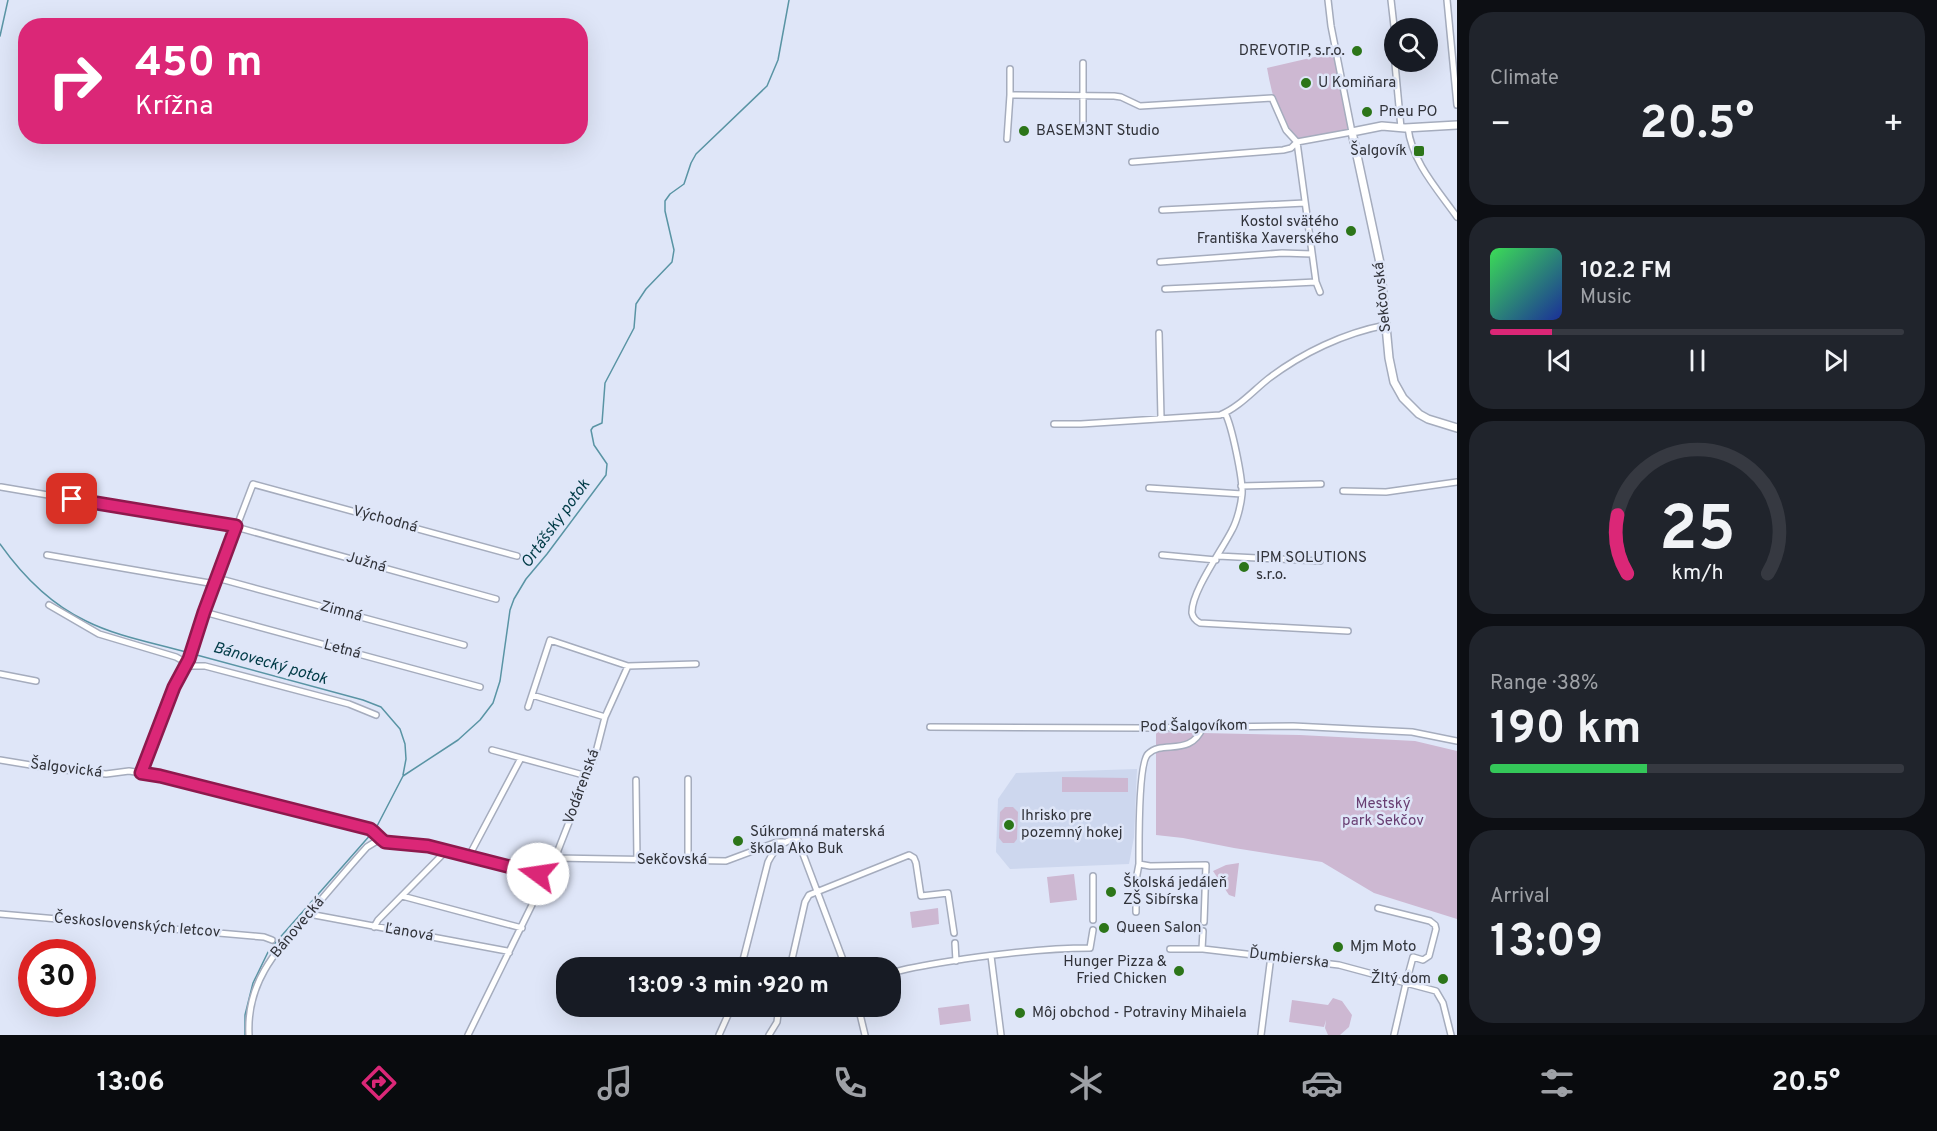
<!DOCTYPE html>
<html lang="en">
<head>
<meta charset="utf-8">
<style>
  body { margin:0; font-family:Overpass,sans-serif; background:#20242c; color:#f1f3f6; height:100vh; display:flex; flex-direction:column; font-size:22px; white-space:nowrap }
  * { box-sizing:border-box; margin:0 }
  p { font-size:20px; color:#9ea1a6 }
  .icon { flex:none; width:33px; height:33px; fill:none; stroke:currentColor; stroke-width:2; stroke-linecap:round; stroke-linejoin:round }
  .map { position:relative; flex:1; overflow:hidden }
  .side { display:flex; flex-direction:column; gap:12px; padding:12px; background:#0d0f14; width:480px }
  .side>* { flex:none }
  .hud { position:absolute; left:18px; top:18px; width:570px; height:126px; border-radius:24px; box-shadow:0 6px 24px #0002; background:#db2777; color:#fff; overflow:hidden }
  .buttons { position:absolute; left:1384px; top:18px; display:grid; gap:12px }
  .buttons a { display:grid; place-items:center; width:54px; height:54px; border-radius:50%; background:#171b24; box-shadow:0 6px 24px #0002; font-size:30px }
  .speed { position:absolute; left:18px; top:939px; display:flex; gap:12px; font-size:30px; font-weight:700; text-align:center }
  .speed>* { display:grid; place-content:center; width:78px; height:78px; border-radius:50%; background:#171b24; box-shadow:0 6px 24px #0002; line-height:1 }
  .speed .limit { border:9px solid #d22; background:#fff; color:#111 }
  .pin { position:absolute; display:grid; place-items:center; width:51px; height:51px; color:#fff; margin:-26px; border-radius:12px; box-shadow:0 3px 9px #0006 }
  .me { position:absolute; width:66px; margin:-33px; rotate:284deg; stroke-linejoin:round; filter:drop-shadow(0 0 4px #0008) }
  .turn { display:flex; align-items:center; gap:21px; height:126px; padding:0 18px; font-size:27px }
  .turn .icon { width:78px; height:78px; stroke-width:2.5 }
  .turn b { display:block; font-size:42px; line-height:51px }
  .big { font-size:45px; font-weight:700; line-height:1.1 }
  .side .widget { flex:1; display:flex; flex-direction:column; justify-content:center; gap:9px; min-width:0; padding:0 21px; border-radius:24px; background:#20242c }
  .side .dial { align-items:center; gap:0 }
  .dial svg { height:156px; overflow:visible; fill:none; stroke:#363941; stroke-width:7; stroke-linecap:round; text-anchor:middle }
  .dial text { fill:#f1f3f6; stroke:none }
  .song { display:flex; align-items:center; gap:18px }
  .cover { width:72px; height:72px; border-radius:9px; background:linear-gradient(135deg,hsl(130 70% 55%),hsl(230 70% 35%)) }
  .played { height:6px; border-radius:3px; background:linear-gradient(90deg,#db2777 15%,#363941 15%) }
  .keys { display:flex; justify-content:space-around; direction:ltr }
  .heat { display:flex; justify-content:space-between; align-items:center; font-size:33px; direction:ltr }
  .charge { height:9px; border-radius:4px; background:linear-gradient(90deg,#34c759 38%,#363941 0) }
  .trip { position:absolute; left:556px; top:957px; width:345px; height:60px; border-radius:24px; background:#171b24; box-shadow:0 6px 24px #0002; font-weight:700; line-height:60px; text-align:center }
  .dock { display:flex; height:96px; justify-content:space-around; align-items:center; background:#090b0e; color:#9ea1a6 }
  .dock .icon { width:42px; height:42px }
  .dock .on { color:#db2777 }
  .dock b { font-size:27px; color:#f1f3f6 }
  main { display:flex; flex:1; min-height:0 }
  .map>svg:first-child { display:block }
</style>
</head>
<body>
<main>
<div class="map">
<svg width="1457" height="1035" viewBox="0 0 1457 1035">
  <rect width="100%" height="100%" fill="#dfe6f8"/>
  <path fill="#cdd7ee" d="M1137 769 1134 837 1129 864 1010 869 996 852 998 799 1016 773Z"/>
  <path fill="#cdb8d2" d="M1336 52 1352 132 1297 142C1278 121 1272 95 1267 68Z
    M1156 732 1300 735 1415 741 1457 751V919L1374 893 1322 862 1234 848 1183 838 1156 835Z
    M1062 777 1128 778V792H1062Z
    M1005 807H1013L1018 812 1017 839 1014 843H1003L999 838 1000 812Z
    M1239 863 1235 897 1229 895 1213 871 1226 865Z
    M1074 874 1077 900 1050 903 1047 877Z
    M938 908 939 924 912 928 910 912Z
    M1333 998 1342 1001 1352 1015 1349 1027 1340 1035H1328L1325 1028 1326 1020 1324 1027 1289 1022 1292 1000 1328 1005Z
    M969 1004 971 1021 940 1025 938 1008Z"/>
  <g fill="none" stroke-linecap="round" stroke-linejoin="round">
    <path stroke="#5994a4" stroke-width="1.5" d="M0 36 8 0
      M0 544C22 575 52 605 86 621 118 637 155 643 189 653
      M193 654 363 700 381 707 400 729 405 744 406 759 403 775
      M375 830 403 776 458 740 480 720 493 703 500 681 510 610 514 599 526 579 547 554 606 475 607 464 594 445 591 430 593 427 602 423 605 383 634 328 636 304 646 289 672 262 674 250 665 211V201L670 194 684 184 691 163 696 154 767 86 778 60 789 0
      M245 1035V1015L253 983 269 950 372 833"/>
    <defs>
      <path id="minor" d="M1391 0 1395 35
        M1447 0 1457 105
        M1394 53 1401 128
        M1083 63V127
        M1010 69V95
        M1408 128C1412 162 1438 190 1457 217
        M1007 139 1010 95 1114 96 1121 97 1140 106 1272 98 1286 130 1297 142
        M1297 142 1352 132 1331 26 1328 0
        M1297 142 1316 282 1320 292
        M1132 162 1283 150 1291 148 1297 142
        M1162 210 1305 203
        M1160 262 1282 253 1312 254
        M1165 289 1316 282
        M1159 333 1161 418
        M1225 413C1232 426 1243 480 1242 494 1241 505 1237 521 1232 530 1222 550 1191 592 1192 613 1193 618 1196 621 1200 623L1348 631
        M1054 424H1081L1220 415C1238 408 1253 391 1268 379 1302 353 1344 333 1386 325
        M1241 486 1321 484
        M1 487 236 527 496 599
        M1149 488 1242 494
        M1343 491 1386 492 1457 482
        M47 555 215 584
        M1162 555 1216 560
        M1218 556 1320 561
        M217 578 464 645
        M49 605 99 634 176 657 187 663
        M204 612 480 687
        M186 666 204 612 253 484 517 556
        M0 674 36 681
        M532 695 605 717
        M528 707 550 640 628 666 696 664
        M930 727 1141 728 1293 726 1412 732 1457 741
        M1203 727C1190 758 1163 739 1148 754 1138 763 1139 846 1139 864L1150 866 1206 865 1204 922
        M492 750 587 776
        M0 760 55 769 106 774 129 771 160 776 370 829 385 842 428 846 547 877
        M141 773 174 687 186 666H205L349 704 376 715
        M688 779V860
        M636 780 637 860
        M469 856 521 758
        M555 858 726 861 777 842H784
        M402 896 522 928
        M1378 908 1430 921 1435 925 1436 929 1429 956 1423 960 1413 957 1406 983 1436 991 1443 1003 1451 1035
        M1136 912V880L1139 864
        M0 914 264 937 272 940
        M309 914 507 951 509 953
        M1093 920V876
        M374 927 378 920 446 851
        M955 943 956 961
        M1170 949H1203L1339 965 1406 983 1394 1035
        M1202 949 1203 931
        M991 956 1001 1035
        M741 968 768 862C775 848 782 842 797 838L846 968
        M790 968 805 902 809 895 909 855 914 858 916 863 921 896 948 893 954 933
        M891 973C915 966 940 963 964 959 1006 953 1048 948 1090 948L1093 930
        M858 1006 865 1035
        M249 1035C246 978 281 946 315 907 332 887 349 867 367 847L380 839
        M468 1035 555 858 595 756 605 717 628 666
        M719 1035 732 1006
        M769 1035 777 1022 779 1006
        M1261 1035 1271 956"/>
      <path id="tertiary" d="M1457 125 1405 128 1382 126 1352 132 1380 263 1389 358 1394 382 1403 398 1419 414 1428 419 1457 428"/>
    </defs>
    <use href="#minor" stroke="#a5acbd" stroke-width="8"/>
    <use href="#tertiary" stroke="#a5acbd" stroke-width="10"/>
    <use href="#minor" stroke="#fff" stroke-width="5"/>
    <use href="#tertiary" stroke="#fff" stroke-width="7"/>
  </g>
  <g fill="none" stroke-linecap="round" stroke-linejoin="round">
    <defs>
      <path id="route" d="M72 499 236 526 204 612 189 659 174 687 141 773 160 776 370 829C376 833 379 838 385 842L428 846 538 874"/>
    </defs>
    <use href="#route" stroke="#8e194d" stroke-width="15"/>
    <use href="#route" stroke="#db2777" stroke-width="10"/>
  </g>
  <g fill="#2c7519" stroke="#dfe6f8" stroke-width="2">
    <circle cx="1357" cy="51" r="6"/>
    <circle cx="1306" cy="83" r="6"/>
    <circle cx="1367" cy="112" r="6"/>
    <circle cx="1024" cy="131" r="6"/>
    <rect x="1413" y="145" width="12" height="12" rx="3"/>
    <circle cx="1351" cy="231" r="6"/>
    <circle cx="1244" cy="567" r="6"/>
    <circle cx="1009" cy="825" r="6"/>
    <circle cx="738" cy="841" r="6"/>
    <circle cx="1111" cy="892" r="6"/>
    <circle cx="1104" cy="928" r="6"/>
    <circle cx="1338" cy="947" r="6"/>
    <circle cx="1179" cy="971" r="6"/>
    <circle cx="1443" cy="979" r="6"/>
    <circle cx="1020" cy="1013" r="6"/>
  </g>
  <g text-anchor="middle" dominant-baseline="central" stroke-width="5" stroke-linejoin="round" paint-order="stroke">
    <g font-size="15" fill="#31333a" stroke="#dfe6f8" text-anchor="start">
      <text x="1345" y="51" text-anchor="end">DREVOTIP, s.r.o.</text>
      <text x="1318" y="83">U Komiňara</text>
      <text x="1379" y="112">Pneu PO</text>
      <text x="1036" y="131">BASEM3NT Studio</text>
      <text x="1407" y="151" text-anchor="end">Šalgovík</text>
      <text x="1339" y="222" text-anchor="end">Kostol svätého<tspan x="1339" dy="17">Františka Xaverského</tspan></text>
      <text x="1256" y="558">IPM SOLUTIONS<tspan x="1256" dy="17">s.r.o.</tspan></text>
      <text x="1021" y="816">Ihrisko pre<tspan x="1021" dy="17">pozemný hokej</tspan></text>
      <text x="750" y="832">Súkromná materská<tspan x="750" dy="17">škola Ako Buk</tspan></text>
      <text x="1123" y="883">Školská jedáleň<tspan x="1123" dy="17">ZŠ Sibírska</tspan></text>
      <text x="1116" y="928">Queen Salon</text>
      <text x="1350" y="947">Mjm Moto</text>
      <text x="1167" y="962" text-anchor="end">Hunger Pizza &amp;<tspan x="1167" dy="17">Fried Chicken</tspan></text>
      <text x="1431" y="979" text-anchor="end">Žltý dom</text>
      <text x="1032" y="1013">Môj obchod - Potraviny Mihaiela</text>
    </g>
    <g font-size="15" fill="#31333a" stroke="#dfe6f8">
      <text transform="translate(1383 297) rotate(-96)">Sekčovská</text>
      <text transform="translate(385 520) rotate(15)">Východná</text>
      <text transform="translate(366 563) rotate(16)">Južná</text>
      <text transform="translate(341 612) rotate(15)">Zimná</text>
      <text transform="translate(342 650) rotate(15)">Letná</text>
      <text transform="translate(1194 727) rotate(-1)">Pod Šalgovíkom</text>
      <text transform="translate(66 769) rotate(7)">Šalgovická</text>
      <text transform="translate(582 787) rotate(-70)">Vodárenská</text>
      <text x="672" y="860">Sekčovská</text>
      <text transform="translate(137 926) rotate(5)">Československých letcov</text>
      <text transform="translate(298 928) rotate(-50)">Bánovecká</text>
      <text transform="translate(409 933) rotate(10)">Ľanová</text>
      <text transform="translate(1289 959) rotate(7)">Ďumbierska</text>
    </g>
    <g font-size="15" fill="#693f73" stroke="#dfe6f8">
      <text x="1383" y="804">Mestský<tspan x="1383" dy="17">park Sekčov</tspan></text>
    </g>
    <g font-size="16" font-style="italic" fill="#003b47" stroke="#dfe6f8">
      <text transform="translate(556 524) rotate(-54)">Ortášsky potok</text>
      <text transform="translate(270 664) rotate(16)">Bánovecký potok</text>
    </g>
  </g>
</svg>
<div class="buttons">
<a><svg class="icon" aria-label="search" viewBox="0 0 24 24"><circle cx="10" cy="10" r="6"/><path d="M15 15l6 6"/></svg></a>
</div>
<div class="speed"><div class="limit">30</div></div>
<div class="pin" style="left:72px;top:499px;background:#d93025"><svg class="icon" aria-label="arrive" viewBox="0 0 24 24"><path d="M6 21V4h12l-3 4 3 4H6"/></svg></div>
<svg class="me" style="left:538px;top:874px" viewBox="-20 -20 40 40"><circle r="19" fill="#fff"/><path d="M0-13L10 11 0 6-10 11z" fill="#db2777"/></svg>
<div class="trip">13:09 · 3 min · 920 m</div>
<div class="hud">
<div class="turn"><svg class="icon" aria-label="right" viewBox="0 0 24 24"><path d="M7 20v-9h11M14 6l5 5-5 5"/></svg><div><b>450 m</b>Krížna</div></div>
</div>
</div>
<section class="side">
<div class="widget"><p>Climate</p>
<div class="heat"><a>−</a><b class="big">20.5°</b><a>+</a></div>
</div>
<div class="widget">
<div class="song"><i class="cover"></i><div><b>102.2 FM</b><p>Music</p></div></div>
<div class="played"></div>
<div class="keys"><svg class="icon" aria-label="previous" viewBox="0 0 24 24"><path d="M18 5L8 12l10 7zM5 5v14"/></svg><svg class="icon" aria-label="pause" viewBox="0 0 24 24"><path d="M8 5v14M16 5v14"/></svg><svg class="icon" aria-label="next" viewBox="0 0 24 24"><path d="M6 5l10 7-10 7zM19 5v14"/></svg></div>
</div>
<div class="widget dial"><svg viewBox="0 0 100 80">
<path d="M14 69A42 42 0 1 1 86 69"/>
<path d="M14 69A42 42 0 0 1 9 39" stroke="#db2777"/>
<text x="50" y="56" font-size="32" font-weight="700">25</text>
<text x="50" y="72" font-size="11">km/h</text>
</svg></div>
<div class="widget"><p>Range · 38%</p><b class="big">190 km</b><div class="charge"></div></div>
<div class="widget"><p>Arrival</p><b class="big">13:09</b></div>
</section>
</main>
<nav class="dock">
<b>13:06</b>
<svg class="icon on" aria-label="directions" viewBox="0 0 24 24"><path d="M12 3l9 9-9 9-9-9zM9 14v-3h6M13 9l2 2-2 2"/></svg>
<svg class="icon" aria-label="music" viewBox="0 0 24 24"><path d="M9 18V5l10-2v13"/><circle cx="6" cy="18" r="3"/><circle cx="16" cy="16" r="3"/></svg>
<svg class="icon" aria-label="phone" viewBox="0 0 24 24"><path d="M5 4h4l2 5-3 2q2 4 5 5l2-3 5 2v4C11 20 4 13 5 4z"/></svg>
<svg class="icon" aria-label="climate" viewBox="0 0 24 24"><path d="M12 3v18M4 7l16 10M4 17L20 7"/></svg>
<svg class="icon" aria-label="car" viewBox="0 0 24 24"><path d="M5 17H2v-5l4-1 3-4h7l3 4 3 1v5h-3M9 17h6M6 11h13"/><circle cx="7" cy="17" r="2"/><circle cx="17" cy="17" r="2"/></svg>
<svg class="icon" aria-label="filters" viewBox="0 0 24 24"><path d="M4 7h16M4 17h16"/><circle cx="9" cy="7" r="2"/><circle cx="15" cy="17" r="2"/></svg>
<b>20.5°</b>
</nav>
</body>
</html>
